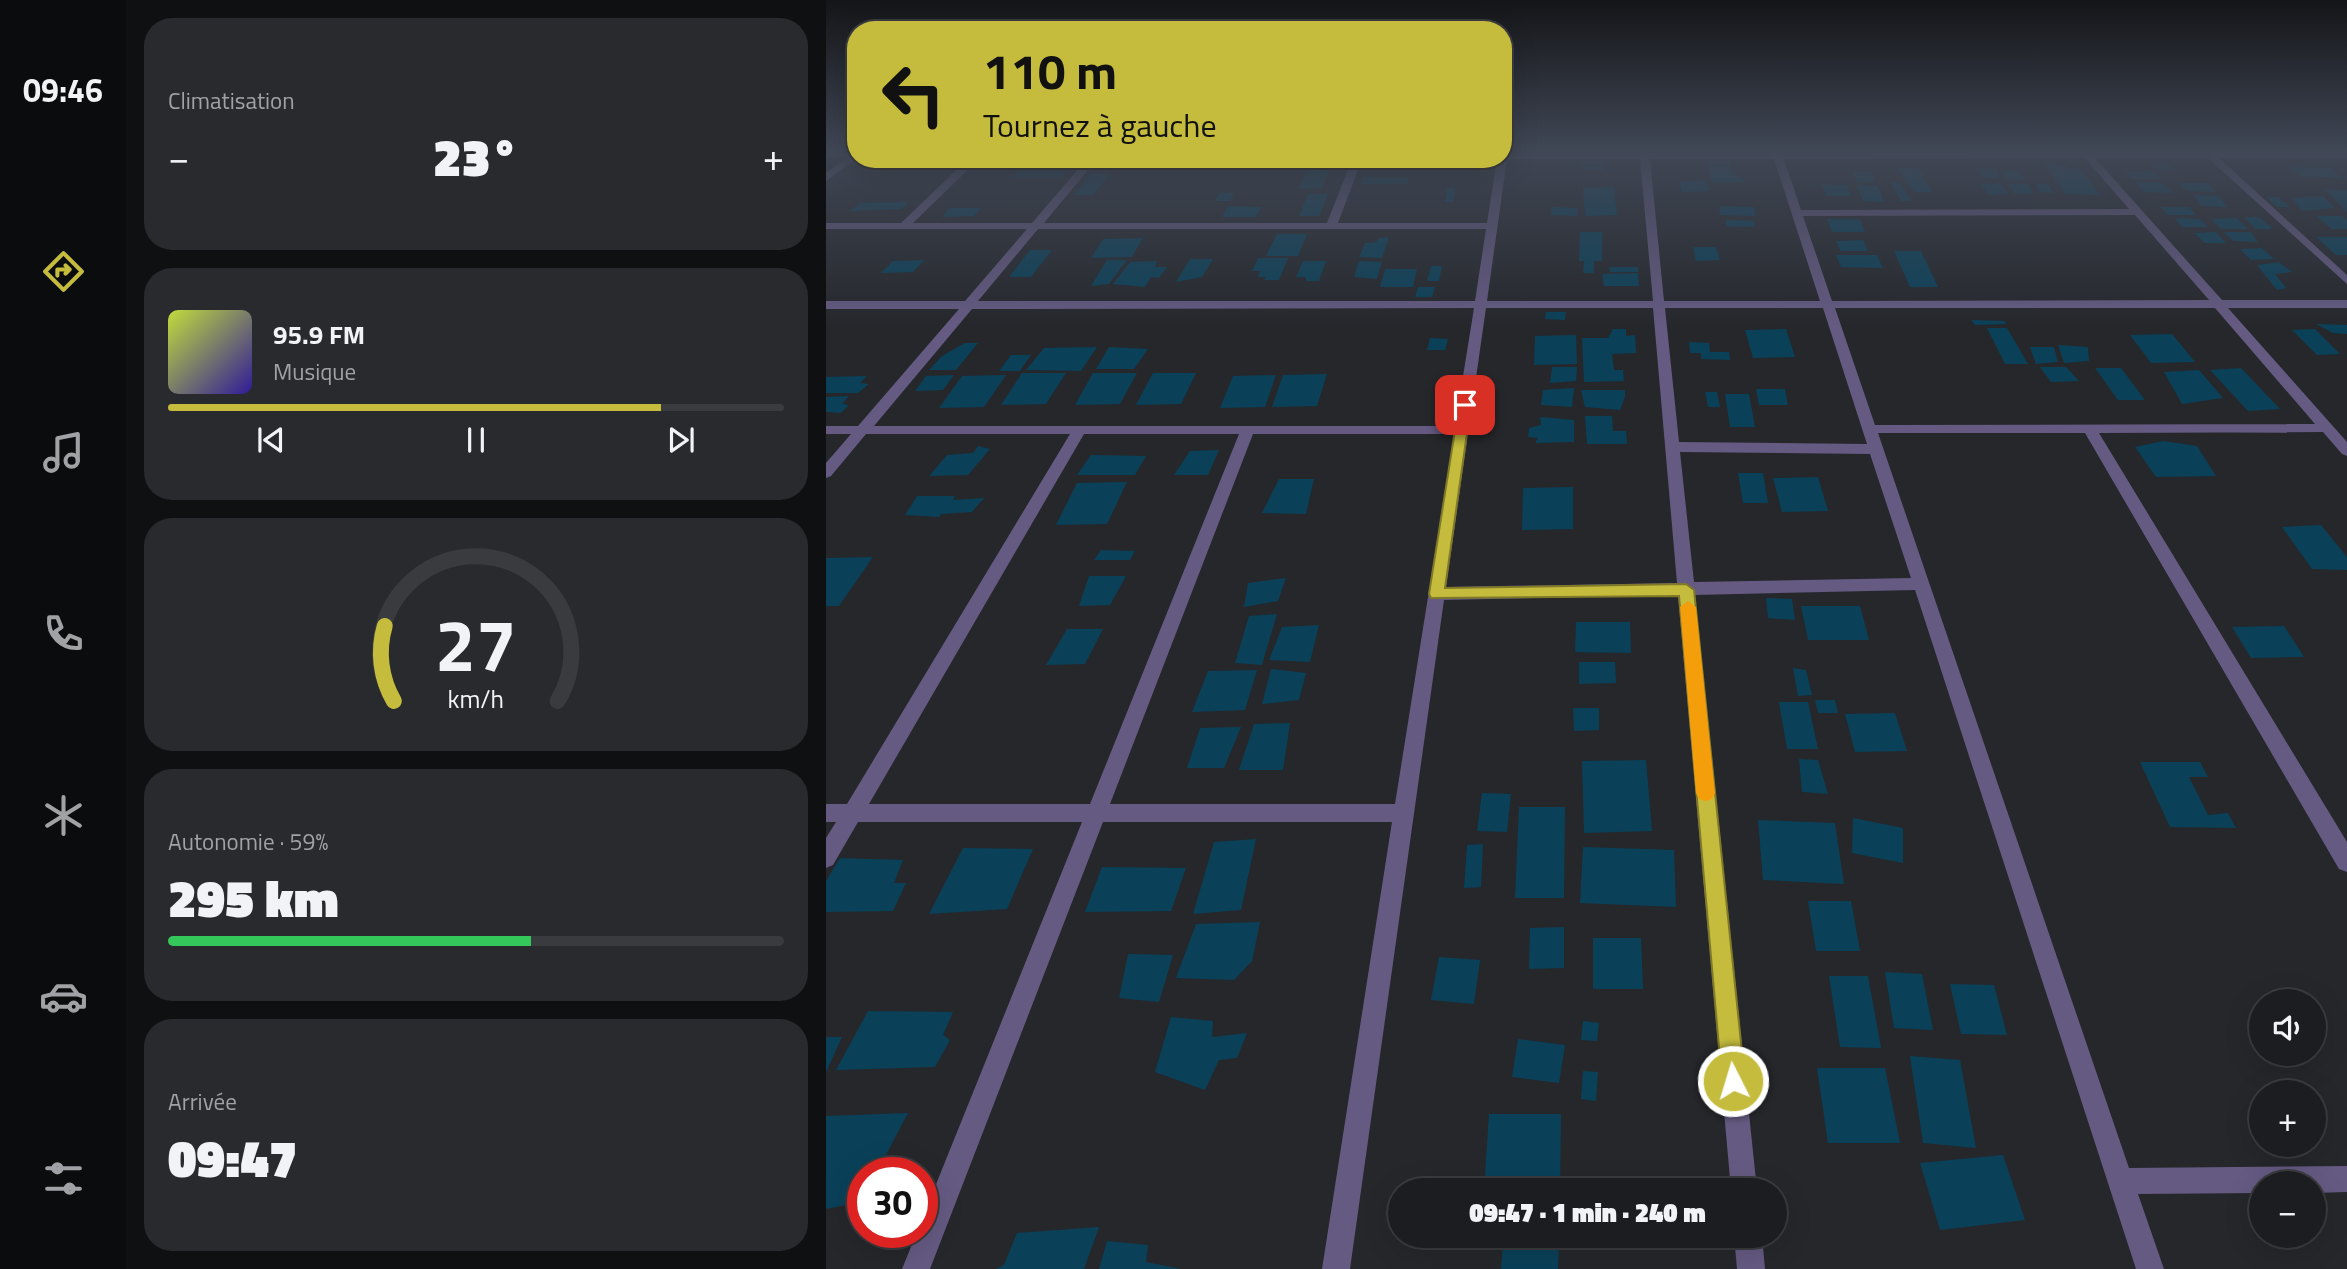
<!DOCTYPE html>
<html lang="fr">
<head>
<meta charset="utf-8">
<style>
  body { margin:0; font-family:"Titillium Web",sans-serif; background:#292a2d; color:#f1f3f6; height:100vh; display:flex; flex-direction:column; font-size:26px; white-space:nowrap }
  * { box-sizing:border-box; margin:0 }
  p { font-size:23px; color:#a0a2a5 }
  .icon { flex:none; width:38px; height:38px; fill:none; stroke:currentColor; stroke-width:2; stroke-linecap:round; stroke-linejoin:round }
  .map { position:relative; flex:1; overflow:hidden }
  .panel { display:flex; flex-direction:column; gap:18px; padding:18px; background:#0f1012; width:700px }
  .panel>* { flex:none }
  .top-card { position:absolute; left:21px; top:21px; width:665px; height:147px; border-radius:28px; box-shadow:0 7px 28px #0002,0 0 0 2px #3a3b3e; background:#c5bc3d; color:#111; overflow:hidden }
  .fabs { position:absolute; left:1423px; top:989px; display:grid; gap:14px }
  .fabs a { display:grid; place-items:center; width:77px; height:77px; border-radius:50%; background:#1c1d20; box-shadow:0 7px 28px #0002,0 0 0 2px #3a3b3e; font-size:35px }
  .speed { position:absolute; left:21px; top:1157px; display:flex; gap:14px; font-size:35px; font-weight:700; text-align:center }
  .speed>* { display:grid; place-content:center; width:91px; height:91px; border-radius:50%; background:#1c1d20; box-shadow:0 7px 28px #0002,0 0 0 2px #3a3b3e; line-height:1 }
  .speed .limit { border:10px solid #d22; background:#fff; color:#111 }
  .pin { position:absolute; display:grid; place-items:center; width:60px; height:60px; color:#fff; margin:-30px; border-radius:14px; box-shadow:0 4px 10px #0006 }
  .me { position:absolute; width:77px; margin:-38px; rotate:355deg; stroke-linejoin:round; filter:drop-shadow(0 0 5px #0008) }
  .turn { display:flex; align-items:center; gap:24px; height:147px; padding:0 21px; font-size:32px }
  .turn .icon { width:91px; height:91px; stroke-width:2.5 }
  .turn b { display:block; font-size:49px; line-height:60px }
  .big { font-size:52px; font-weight:800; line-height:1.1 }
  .panel .widget { flex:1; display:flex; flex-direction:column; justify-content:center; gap:10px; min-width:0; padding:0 24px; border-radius:28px; background:#292a2d }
  .panel .dial { align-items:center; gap:0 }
  .dial svg { height:182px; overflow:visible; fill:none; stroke:#3a3b3e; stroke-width:7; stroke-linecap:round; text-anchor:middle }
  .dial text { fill:#f1f3f6; stroke:none }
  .song { display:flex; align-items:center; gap:21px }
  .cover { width:84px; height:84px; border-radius:10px; background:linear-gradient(135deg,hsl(70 70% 55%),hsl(250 70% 35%)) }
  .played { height:7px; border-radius:4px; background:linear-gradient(90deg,#c5bc3d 80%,#3a3b3e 80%) }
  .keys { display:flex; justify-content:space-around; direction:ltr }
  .heat { display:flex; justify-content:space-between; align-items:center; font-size:38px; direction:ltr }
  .charge { height:10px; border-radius:5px; background:linear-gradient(90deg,#34c759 59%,#3a3b3e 0) }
  .trip { position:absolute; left:562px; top:1178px; width:399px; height:70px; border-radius:35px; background:#1c1d20; box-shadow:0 7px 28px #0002,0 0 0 2px #3a3b3e; font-weight:800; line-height:70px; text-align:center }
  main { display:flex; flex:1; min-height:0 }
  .menu { display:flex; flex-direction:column; width:126px; justify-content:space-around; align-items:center; background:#0b0c0d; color:#a0a2a5 }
  .menu .icon { width:49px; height:49px }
  .menu .active { color:#c5bc3d }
  .menu b { font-size:32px; color:#f1f3f6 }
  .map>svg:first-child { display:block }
</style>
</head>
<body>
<main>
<nav class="menu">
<b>09:46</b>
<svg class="icon active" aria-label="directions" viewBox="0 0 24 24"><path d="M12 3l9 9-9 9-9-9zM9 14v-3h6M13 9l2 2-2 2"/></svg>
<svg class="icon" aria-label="music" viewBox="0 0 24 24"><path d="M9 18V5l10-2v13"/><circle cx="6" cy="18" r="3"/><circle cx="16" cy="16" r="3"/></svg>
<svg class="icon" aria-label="phone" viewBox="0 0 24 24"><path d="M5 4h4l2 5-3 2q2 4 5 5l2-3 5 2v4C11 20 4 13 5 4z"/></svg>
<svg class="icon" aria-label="climate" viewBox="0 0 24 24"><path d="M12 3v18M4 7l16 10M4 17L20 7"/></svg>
<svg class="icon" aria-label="car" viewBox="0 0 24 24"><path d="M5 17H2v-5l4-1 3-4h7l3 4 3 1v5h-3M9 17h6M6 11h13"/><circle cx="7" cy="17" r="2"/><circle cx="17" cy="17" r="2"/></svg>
<svg class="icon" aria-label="filters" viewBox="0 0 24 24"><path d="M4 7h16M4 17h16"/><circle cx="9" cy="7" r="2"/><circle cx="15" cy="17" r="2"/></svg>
</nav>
<section class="panel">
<div class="widget"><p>Climatisation</p>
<div class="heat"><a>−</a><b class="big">23°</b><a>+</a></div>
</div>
<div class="widget">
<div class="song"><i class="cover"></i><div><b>95.9 FM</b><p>Musique</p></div></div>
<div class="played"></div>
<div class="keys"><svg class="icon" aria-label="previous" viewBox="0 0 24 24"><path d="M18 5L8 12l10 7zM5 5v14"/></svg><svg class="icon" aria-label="pause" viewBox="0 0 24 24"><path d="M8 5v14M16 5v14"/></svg><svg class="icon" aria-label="next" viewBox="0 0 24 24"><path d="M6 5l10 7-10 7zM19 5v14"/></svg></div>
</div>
<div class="widget dial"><svg viewBox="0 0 100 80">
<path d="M14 69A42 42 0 1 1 86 69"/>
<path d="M14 69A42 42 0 0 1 10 36" stroke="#c5bc3d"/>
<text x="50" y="56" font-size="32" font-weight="700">27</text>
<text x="50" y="72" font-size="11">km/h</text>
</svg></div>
<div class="widget"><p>Autonomie · 59%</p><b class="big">295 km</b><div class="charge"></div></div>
<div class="widget"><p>Arrivée</p><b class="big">09:47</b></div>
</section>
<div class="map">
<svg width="1521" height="1269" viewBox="0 0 1521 1269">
  <rect width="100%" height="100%" fill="#25272b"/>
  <path fill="#0a4159" d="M87 159H116L109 165 80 164Z
    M175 159H201L193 168 166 169Z
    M278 159H297L291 167H272Z
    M485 159H507L496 188 473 189Z
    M78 161 70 169 50 170 58 162Z
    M567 161H587L586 168 566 169Z
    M757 161H779V170H757Z
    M881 161H903L906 172 920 182 886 183Z
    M205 162H249L244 168H199Z
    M1224 162 1228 166H1242L1244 170 1253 167 1274 195 1239 194 1218 163Z
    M1339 162 1349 170 1333 171 1324 163Z
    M1463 166 1505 168 1516 178 1473 176Z
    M1072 168H1092L1106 192H1088Z
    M1151 168 1170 169 1173 178 1155 177Z
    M192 171H242L236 177H186Z
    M1175 171H1192L1199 180H1182Z
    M1328 171 1335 179H1305L1299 172Z
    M1026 172H1046L1050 182H1031Z
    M265 174H284L267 195H248Z
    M538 177H583L581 184H535Z
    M880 180 884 191 856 192 853 182Z
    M1065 182 1074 183 1085 201H1075Z
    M1310 182 1337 183 1346 193 1318 192Z
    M1174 183 1182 194 1163 195 1155 184Z
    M1353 183H1382L1390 192 1360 191Z
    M996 184 1021 185 1025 196H1000Z
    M1183 184H1202L1208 194H1189Z
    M1209 184H1222L1228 193 1214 192Z
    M1031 185 1052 186 1058 202 1037 201Z
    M788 187 791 215 759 216 757 188Z
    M621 188H629L627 202H619Z
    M1499 189 1521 190V212Z
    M394 193H408L404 201H389Z
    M482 194H502L493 216H473Z
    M1368 195 1393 196 1401 207 1375 206Z
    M1497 196 1509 208 1476 211 1466 198Z
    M1440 197H1452L1464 207H1451Z
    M83 202 75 209 24 211 34 203Z
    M402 206 436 207 429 217H396Z
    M893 206 928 207 930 216 894 215Z
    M726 207 752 208 751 216 725 215Z
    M1334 207H1363L1370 215H1342Z
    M123 208H155L148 216 116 217Z
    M1490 216H1516L1521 220V229H1506Z
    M1418 217H1433L1447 229H1430Z
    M1348 218 1374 219 1382 227H1356Z
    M1411 218 1422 229H1395L1385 219Z
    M1001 219H1034L1039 232H1006Z
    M900 220 928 221 929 227 900 226Z
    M754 232H776V261H768V273H757L758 261H753Z
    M1390 232 1400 243H1379L1368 233Z
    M1398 232H1425L1432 242 1407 241Z
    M451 234H481L472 256H440Z
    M563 237 556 258 533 257 539 243 550 242 553 238Z
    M1490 237H1521V255H1510Z
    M317 238 306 257 265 258 277 239Z
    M1037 240 1042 251H1015L1010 241Z
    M867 247H890L894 260 870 261Z
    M1436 248 1448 259 1425 260 1414 249Z
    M204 250H226L205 277H183Z
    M1068 251H1095L1112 287H1084Z
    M1010 255H1051L1057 268 1015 267Z
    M432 258H462L453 280H438L440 277H432L434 271H426Z
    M364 259H387L376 277 350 282Z
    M98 260 87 272 55 273 67 261Z
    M281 260H301L283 284 265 286Z
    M331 261 329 267H341L333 278 325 277 319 287 287 284 304 262Z
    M477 261H500L493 281H480V277H470Z
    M533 261 556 262 551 279 528 277Z
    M1453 262 1466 272 1449 274 1460 288 1451 290 1431 265Z
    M605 266H616L613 281H601Z
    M783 267H812V272H784Z
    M559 269H591L587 287H554Z
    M812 273 813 286H778L776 274Z
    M592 287H609L606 297H589Z
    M720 312H740L739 320 719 319Z
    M1145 320 1179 321 1180 324 1149 325Z
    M1490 324 1521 325V334L1507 333Z
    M1161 328H1181L1202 364H1179Z
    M787 329H800V336L809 335 810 353 786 354 788 370H797L798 381 758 382 756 338H782Z
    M960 329 969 357 927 358 919 330Z
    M1489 329 1514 354 1491 355 1466 330Z
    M1346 334 1369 362 1325 363 1304 335Z
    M750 335 751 364 708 365 709 336Z
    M604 338 622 339 619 350H601Z
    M863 342 883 343 884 352H903L904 360 875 359V353H864Z
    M139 343H152L130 370H103L116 356Z
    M1232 345 1262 347 1263 361 1238 363Z
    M271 347 255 371 200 370 218 348Z
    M283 347 322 349 308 369H270Z
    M1204 347H1228L1232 362 1210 364Z
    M185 355H205L194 371H173Z
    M726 367H751L750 381 724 383Z
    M1214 367H1240L1253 381 1225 382Z
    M1269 368H1295L1319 400H1292Z
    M1415 368 1454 409 1422 411 1384 370Z
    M1373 370 1397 398 1356 404 1338 372Z
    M196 373H240L220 404 175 405Z
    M267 373H311L294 404 249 405Z
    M327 373H370L355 404 310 405Z
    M501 374 491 406 446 407 457 375Z
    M128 375 117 390 89 391 100 376Z
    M180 375 158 407 113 408 136 376Z
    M450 375 439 407 394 408 407 376Z
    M41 376 34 383 43 384 32 393H0V377Z
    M748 388 746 407 715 405 717 390Z
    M930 389H959L962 405H933Z
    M755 390H799V397L794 410 759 407Z
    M879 392H891L894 407H882Z
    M899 394H923L929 427H904Z
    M23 396 16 404 23 405 15 413 0 412V397Z
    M759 416H786L787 431H800L801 444H761Z
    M714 417 748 420V442L709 443 712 438 702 437 703 428 715 425Z
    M1337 441 1371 446 1390 476 1330 477 1309 447Z
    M152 446 164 449 142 475 103 476 121 455 147 453Z
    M393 450 382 475H348L364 451Z
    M265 455 320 456 309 475H251Z
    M912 473H937L942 503H917Z
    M992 477 1002 511 956 512 947 478Z
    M453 479H488L480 514 436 513Z
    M301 482 281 524 230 525 251 483Z
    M747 487V529L696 530 697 488Z
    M91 496H129L127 500 158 498 146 512 115 514 113 517 79 515Z
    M1495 525 1521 557V570L1486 569 1456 527Z
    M275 550 309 551 304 560H268Z
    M47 557 13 606H0V558Z
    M263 576H300L284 605 253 606Z
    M460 578 452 601 418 607 422 583Z
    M940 598 966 599 969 620 942 618Z
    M975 606H1034L1043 640H982Z
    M451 614 436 665 409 663 423 616Z
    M750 622H804L805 653 749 652Z
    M493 625 484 662 443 660 456 627Z
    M1458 626 1478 657 1425 658 1406 627Z
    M241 629H277L259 664 220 665Z
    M753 662H789L790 683 753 684Z
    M967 668 980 670 986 695 972 696Z
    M445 669 480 673 473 700 436 704Z
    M431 670 419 710 366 712 382 671Z
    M989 700H1009L1012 713H992Z
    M953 702H982L992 749H961Z
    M747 708H773V730L748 731Z
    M1069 713 1081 751 1029 752 1019 714Z
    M464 723 457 770H413L428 724Z
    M415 727 398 768H361L374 728Z
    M973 759 992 760 1002 794 976 792Z
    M820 760 826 831 758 833 756 761Z
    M1314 762H1374L1382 777H1363L1382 815 1402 813 1410 828 1344 827Z
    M656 793 685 794 681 832 651 831Z
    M693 807H739L738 898H689Z
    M1027 818 1077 828V863L1026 853Z
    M932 820 1009 823 1018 884 937 880Z
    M430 839 415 910 367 914 388 842Z
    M657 844 655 887 638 888 641 845Z
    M757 847 848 850 850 907 754 903Z
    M137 848 207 849 181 909 103 914Z
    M14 858 77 860 68 883H80L67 911 0 912V881Z
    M276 867 360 868 345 911 259 912Z
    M982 901H1025L1034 951H990Z
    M434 922 426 961 408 980 350 978 370 924Z
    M738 927V968L703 969 704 928Z
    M767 938H815L817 989H767Z
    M302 954 347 955 333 1002 293 998Z
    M613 957 654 960 648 1004 605 1000Z
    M1059 972 1096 974 1107 1030 1068 1028Z
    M1003 976H1042L1055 1048 1014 1047Z
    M1124 984 1168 985 1181 1035 1135 1034Z
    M42 1011 127 1012 117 1035 124 1040 109 1067 10 1070Z
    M345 1017 387 1021 386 1037 421 1033 411 1058 393 1060 379 1090 329 1072Z
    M757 1021 773 1023 771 1041 755 1040Z
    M0 1037H16L0 1072Z
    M692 1039 739 1045 733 1083 686 1077Z
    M1084 1056 1134 1060 1150 1148 1097 1143Z
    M991 1068H1059L1074 1143H1002Z
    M757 1071 772 1072 770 1101 755 1099Z
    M82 1113 51 1172H37L35 1202 0 1209V1116Z
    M663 1114H735L734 1190H658Z
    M1177 1155 1199 1220 1114 1230 1094 1163Z
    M273 1227 258 1269H170L178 1265 191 1233Z
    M281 1241 322 1245 320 1262 355 1269H273Z
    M677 1244 733 1245 732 1269H675Z"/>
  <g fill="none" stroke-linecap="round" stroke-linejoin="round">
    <path fill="#655a82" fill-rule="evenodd" d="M813 150H823V153H946L945 150H955L956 153 1254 152V150L1264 152H1376L1379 150 1387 152H1521V158H1393L1521 275V284L1382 158H1269L1396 300H1521V308H1402L1521 442V456L1516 454 1497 432 1273 433 1521 842V872L1513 869 1259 433H1052L1303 1168 1521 1166V1192L1488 1193V1183H1435V1193L1312 1194 1338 1269H1310L1089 590 869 595 931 1190H905L852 595 618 600 524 1269H496L566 822H277L104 1269H76L91 1232H96V1219L256 822H32L7 865 0 868V838L10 822H0V804H21L244 434H40L5 476 0 478V463L25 434H0V426H32L133 309H0V301H139L201 229H0V223H75L142 159H153L87 223H206L261 159H271L218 223H501L526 159H536L512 223H661L671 159H677V153H814ZM1259 158 1303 209 975 210 958 159ZM681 159H814L827 301H661ZM824 159H948L994 301H838ZM1309 215 1383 300 1006 301 977 216ZM212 229H660L649 301H152ZM648 308 629 426H48L146 309ZM660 308H827L851 583 620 587ZM839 308H997L1041 444 853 442ZM1009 308H1389L1489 424 1049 425ZM258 434H413L264 804H43ZM427 434H628L569 804H284ZM854 452 1044 454 1085 578 868 582Z
      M0 151H30V159L0 181V173L22 157H0Z
      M908 1236H936L939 1269H911Z"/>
  </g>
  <linearGradient id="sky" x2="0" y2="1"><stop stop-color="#141518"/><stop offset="0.46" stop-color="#404755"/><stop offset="1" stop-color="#404755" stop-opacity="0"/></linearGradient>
  <rect width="1521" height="327" fill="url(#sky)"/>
  <path fill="#c5bc3d" stroke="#807a28" stroke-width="2" d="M639 401 645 405 619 588 860 584 868 590 919 1081 915 1089 907 1092 899 1089 896 1081 853 596 605 598 603 594 633 405Z"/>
  <path fill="#f59e0b" d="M862 601 870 607 889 793 886 799 880 801 873 799 870 793 854 607Z"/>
</svg>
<div class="fabs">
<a><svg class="icon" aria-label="sound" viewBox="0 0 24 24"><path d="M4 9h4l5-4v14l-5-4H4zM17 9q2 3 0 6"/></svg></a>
<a>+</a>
<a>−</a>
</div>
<div class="speed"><div class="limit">30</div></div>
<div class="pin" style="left:639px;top:405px;background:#d93025"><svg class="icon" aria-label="arrive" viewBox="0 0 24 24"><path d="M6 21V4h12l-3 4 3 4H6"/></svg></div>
<svg class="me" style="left:907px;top:1081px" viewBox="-20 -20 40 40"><circle r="17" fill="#c5bc3d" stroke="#fff" stroke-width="3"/><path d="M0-11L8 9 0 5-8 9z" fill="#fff"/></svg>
<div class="trip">09:47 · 1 min · 240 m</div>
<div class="top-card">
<div class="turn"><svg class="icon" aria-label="left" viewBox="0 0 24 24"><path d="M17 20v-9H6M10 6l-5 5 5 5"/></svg><div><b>110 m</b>Tournez à gauche</div></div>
</div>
</div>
</main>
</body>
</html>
